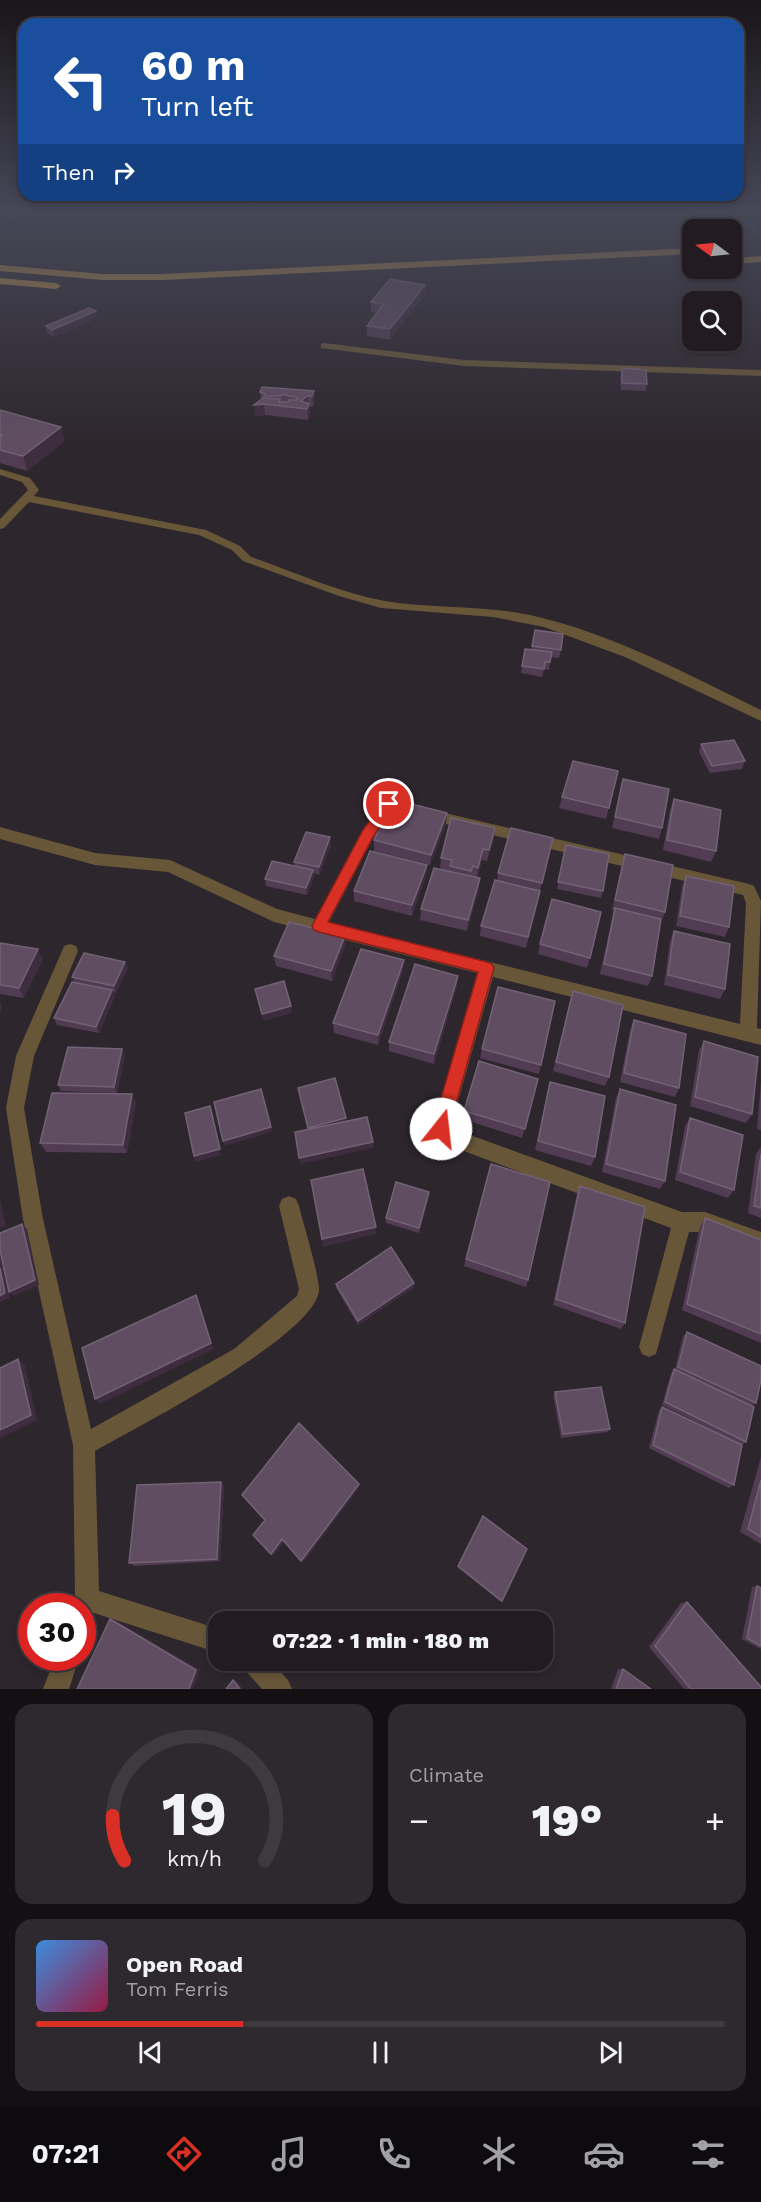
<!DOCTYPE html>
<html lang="en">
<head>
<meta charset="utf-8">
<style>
  body { margin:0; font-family:"Work Sans",sans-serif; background:#2e292f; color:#f1f3f6; height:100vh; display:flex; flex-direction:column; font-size:22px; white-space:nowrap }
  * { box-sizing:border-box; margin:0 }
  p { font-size:20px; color:#a2a1a5 }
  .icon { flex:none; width:33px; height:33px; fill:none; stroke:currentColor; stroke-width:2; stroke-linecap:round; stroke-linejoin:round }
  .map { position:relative; height:1689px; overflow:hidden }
  .drawer { display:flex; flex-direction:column; gap:15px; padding:15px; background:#130f13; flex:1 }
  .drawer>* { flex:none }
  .hud { position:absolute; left:18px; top:18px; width:726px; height:183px; border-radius:18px; box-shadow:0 3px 9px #0003,0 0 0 2px #3f3a40; background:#1a4fa0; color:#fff; overflow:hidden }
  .needle { width:39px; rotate:285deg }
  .controls { position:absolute; left:682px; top:219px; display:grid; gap:12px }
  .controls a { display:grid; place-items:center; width:60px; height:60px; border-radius:12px; background:#221c22; box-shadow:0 3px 9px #0003,0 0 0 2px #3f3a40; font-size:30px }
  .speed { position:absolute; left:18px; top:1593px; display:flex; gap:12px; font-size:30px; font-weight:700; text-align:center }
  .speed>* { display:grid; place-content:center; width:78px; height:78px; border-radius:50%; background:#221c22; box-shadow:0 3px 9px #0003,0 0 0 2px #3f3a40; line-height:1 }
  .speed .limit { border:9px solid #d22; background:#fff; color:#111 }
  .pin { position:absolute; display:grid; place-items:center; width:51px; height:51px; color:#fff; margin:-26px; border:3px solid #fff; border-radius:50%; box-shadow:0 2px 6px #0007 }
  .me { position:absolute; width:66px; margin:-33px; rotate:16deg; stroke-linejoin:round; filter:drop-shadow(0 0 4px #0008) }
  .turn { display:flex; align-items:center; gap:21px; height:126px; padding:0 24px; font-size:27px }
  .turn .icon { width:78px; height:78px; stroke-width:2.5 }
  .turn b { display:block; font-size:42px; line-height:51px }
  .then { display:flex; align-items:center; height:57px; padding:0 24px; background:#0003; gap:12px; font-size:22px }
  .big { font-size:45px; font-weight:800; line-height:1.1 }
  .drawer .widget { flex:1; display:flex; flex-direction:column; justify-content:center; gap:9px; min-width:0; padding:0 21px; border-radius:18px; background:#2e292f }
  .drawer .dial { align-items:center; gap:0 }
  .dial svg { height:156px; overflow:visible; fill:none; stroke:#3f3a40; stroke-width:7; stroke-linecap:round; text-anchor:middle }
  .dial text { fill:#f1f3f6; stroke:none }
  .song { display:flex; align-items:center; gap:18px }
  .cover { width:72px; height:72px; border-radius:9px; background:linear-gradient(135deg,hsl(210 70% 55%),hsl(340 70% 35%)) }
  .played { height:6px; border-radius:3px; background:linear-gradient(90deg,#d93025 30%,#3f3a40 30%) }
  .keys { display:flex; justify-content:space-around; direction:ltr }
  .heat { display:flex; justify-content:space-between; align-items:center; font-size:33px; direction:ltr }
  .drawer .tiles { flex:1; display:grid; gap:15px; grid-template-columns:1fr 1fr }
  .widget:last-child { grid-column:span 2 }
  .trip { position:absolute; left:208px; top:1611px; width:345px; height:60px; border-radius:18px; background:#221c22; box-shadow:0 3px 9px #0003,0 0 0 2px #3f3a40; font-weight:800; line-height:60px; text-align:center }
  .menu { display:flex; height:96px; justify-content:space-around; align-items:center; background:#0e0b0e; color:#a2a1a5 }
  .menu .icon { width:42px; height:42px }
  .menu .active { color:#d93025 }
  .menu b { font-size:27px; color:#f1f3f6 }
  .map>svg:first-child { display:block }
</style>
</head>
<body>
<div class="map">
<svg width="761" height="1689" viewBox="0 0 761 1689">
  <rect width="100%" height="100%" fill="#2d262d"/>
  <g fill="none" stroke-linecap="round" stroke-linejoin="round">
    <path stroke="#2c435c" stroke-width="3" d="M90 208 154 215 203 208
      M756 208 751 224 756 234
      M0 222 34 208"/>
    <path fill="#685638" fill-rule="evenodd" d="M324 343 464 360 761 370V376L464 366 321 348V344Z
      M0 469 30 478 39 490 34 496 206 530 240 546 251 557C295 572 339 593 385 601 433 609 482 605 530 615 611 633 687 674 761 710V721L625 657 544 627 493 617 381 608 339 596 243 561 232 550 199 535 29 502 4 528 0 529V519L28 490 22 482 0 475Z
      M389 800 749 884 754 886 761 901 757 1028 761 1029V1045L493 977 451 1126 459 1131 682 1212H705L761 1232V1252L705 1232H689L656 1354 649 1357 642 1354 639 1347 671 1228 453 1147 434 1135 432 1129 477 973 274 922 168 872 95 865 0 839V827L95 853 170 860 277 909 315 919 363 830 384 801ZM392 811 743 895 746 903 740 1024 329 922 373 838Z
      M70 944 76 946 78 951 34 1056 24 1108 43 1219 91 1429 234 1349 297 1296 299 1289 279 1206 282 1199 289 1196 296 1199 299 1206C303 1222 320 1278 319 1291 313 1337 139 1426 95 1451L99 1591 219 1629V1653L94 1613 91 1621 82 1624V1606H72L75 1599 73 1445 23 1219 6 1108 16 1056 62 951 64 946Z
      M55 1658H79L69 1689H43Z
      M241 1660H270L288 1680 292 1689H262L244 1669Z"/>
    <path fill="#c09242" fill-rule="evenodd" d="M693 248V254L162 280H103L0 271V265L103 274H162Z
      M761 256V262L732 264V258Z
      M0 278 56 283 61 286 56 289 0 284Z"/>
  </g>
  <path fill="#523c54" d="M425 285V295L390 340 367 336V326L377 313 371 312V302Z
    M97 318 54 337 47 333 46 326Z
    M622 368 647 384 646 391 621 390 620 376Z
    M314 391 315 402 313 407 309 406 310 415 308 420 265 415 255 416 261 400 260 392Z
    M0 410 65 441 27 471 0 463Z
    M532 646 561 650 559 658 551 657 549 670 544 669 542 677 521 673 525 649H531Z
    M701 744 745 761 742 769 710 773 699 752Z
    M618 771 606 819 559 808 562 797Z
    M623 779 662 828 659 839 612 828Z
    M674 799 716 851 711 862 663 850 670 810Z
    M446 824 430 865 374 851V840Z
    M330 837 331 845 319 875 314 873V877L307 895 266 886 265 879 295 866 294 862Z
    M553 838 526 948 480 936 481 926 497 881 498 873Z
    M494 839 487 861 482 860 477 878 479 889 467 931 420 920 421 909 449 871 440 869 441 858Z
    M566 845 603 891 601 898 557 889Z
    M625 854 665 912 661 922 652 976 648 986 600 974 614 910H612L622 864Z
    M427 865 426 875 412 916 354 901V891Z
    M686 876 729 927 725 937 676 926 682 886Z
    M674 931 725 989 720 999 664 985 670 941Z
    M0 943 43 959 24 998 0 994Z
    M540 944 590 958 587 968 538 954Z
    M345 946 332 981 276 966 274 956Z
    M404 960 403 970 378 1045 334 1033 333 1023Z
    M125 962 128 968 116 993 113 992 115 996 99 1033 57 1025 54 1018 74 982 72 977Z
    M457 986 434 1064 389 1051V1042Z
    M570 1001 609 1077 605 1086 553 1071Z
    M634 1020 679 1088 675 1097 620 1082 630 1030Z
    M704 1041 752 1114 746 1123 690 1106 699 1050Z
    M482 1049 541 1065 539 1074 480 1058Z
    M125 1055 117 1093 61 1091 58 1085Z
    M538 1079 522 1138 463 1119 464 1111Z
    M550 1082 595 1157 591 1166 535 1150Z
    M761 1082V1130L757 1129Z
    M620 1089 665 1181 660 1189 602 1172 616 1098Z
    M136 1103 127 1153 46 1152 40 1143Z
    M690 1118 734 1190 728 1198 675 1180 685 1126Z
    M761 1147V1218L748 1213 756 1154Z
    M580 1186 625 1323 621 1329 553 1305 577 1194Z
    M429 1192V1197L419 1233 386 1223V1218Z
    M705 1218 761 1240V1343L682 1310 700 1226Z
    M466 1259 528 1280 526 1287 464 1266Z
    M414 1283 413 1288 358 1325 336 1288V1284Z
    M687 1332 756 1403 752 1406 746 1442 742 1445 662 1405 671 1373 675 1369 683 1336Z
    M555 1392 610 1429 607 1432 561 1438 553 1395Z
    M662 1407 734 1485 729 1488 649 1448 659 1410Z
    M761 1457V1544L740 1532Z
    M224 1485 220 1561 134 1566 129 1563Z
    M483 1516 502 1601 501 1602 457 1567Z
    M757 1586 761 1588V1649L742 1639 752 1587Z
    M687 1602 761 1689H684L649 1647 681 1603Z
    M618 1669H623L651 1689H611Z"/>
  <path fill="#3d2d3e" d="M425 285V295L390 340V329Z
    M96 311 97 318 54 337 52 330Z
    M314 391 315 402 313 407 312 396Z
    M307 396 308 406 301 401Z
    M264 404 265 415 255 416 254 405Z
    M309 404 310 415 308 420 307 409Z
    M61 427 65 441 27 471 23 456Z
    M447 813 446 824 430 865 431 855Z
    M495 828 494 839 487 861 489 850Z
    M330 837 331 845 319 875V867Z
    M483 849 482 860 477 878 478 868Z
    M427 865 426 875 412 916V905Z
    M313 870 314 877 307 895 306 888Z
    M480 878 479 889 467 931 468 920Z
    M345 936V946L332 981 331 971Z
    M38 949 43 959 24 998 19 988Z
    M404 960 403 970 378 1045V1035Z
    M125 962 128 968 116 993 114 986Z
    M458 976 457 986 434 1064V1054Z
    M112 990 115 996 99 1033 96 1027Z
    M0 1002 2 1006 0 1015Z
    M291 1006 292 1013 264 1021 262 1014Z
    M122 1049 125 1055 117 1093 114 1087Z
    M132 1094 136 1103 127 1153 123 1145Z
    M212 1112 221 1155 196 1162 194 1156Z
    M346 1118 347 1123 309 1134 308 1128Z
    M271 1127 272 1132 225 1146 223 1141Z
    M373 1142V1148L300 1164 299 1158Z
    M429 1192V1197L419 1233V1228Z
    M0 1199 6 1225 0 1228Z
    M22 1224 27 1229 39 1285 14 1296 9 1292Z
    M376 1227V1234L323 1247 322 1239Z
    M0 1252 10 1298 0 1302Z
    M414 1283 413 1288 358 1325V1321Z
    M196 1295 199 1302 214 1349 100 1404 95 1399Z
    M18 1359 25 1365 37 1420 0 1438V1430Z
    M221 1482 224 1485 220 1561 217 1559Z
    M359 1484V1488L303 1563 301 1561Z
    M282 1539 284 1542 273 1557 271 1554Z
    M110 1619 115 1620 200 1670 193 1689H189Z
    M233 1680H236L243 1689H240Z"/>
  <path fill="#604d62" stroke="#736275" stroke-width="1.5" d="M390 279 425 285 390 329 367 326 384 304 371 302Z
    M89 308 96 311 52 330 46 326Z
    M622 368 646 370 647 384 622 383Z
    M262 387 314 391 312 396H307L301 401 309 404 307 409 264 404 254 405 263 398 280 399 279 402H288L289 400H297L298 398 282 394 281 396H264L265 394 260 392Z
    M0 410 61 427 23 456 0 450V437L2 435H0Z
    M535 630 563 634 561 650 532 646Z
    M525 649 552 652 550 662H545L544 669 522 666Z
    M734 740 745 761 712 766 701 744Z
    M573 761 618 771 609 808 562 797Z
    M623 779 669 789 662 828 615 817Z
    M392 799 447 813 431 855 374 840Z
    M674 799 721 810 716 851 667 840Z
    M451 818 495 828 489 850 483 849 478 868 473 866 471 871 450 866 452 860 441 858Z
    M511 828 553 838 542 883 498 873Z
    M306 832 330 837 319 867 294 862Z
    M566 845 609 854 603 891 558 882Z
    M370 851 427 865 412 905 354 891Z
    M625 854 673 865 665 912 615 900Z
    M272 861 313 870 306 888 265 879Z
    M434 868 480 878 468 920 421 909Z
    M686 876 734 886 729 927 680 916Z
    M495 880 540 891 528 937 481 926Z
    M552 899 601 912 590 958 540 944Z
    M615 908 661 919 652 976 604 964Z
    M289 922 345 936 331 971 274 956Z
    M674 931 730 944 725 989 668 975Z
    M0 943 38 949 19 988 0 985Z
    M361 949 404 960 378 1035 333 1023Z
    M84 953 125 962 114 986 72 977Z
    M415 964 458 976 434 1054 389 1042Z
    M284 981 291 1006 262 1014 255 989Z
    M72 982 112 990 96 1027 54 1018Z
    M498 987 555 1001 541 1065 482 1049Z
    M573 991 623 1005 609 1077 556 1062Z
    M634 1020 686 1034 679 1088 624 1073Z
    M704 1041 758 1057 752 1114 695 1097Z
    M68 1047 122 1049 114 1087 58 1085Z
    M479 1061 538 1079 525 1129 464 1111Z
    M335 1078 346 1118 308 1128 298 1088Z
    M550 1082 605 1096 595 1157 538 1141Z
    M261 1089 271 1127 223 1141 214 1102Z
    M620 1089 676 1105 665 1181 606 1164Z
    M52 1093 132 1094 123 1145 40 1143Z
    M210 1106 220 1149 194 1156 185 1113Z
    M367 1117 373 1142 299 1158 295 1132Z
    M690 1118 743 1135 734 1190 680 1172Z
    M761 1154V1208L754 1206Z
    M491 1164 550 1182 528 1280 466 1259Z
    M363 1169 376 1227 322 1239 311 1180Z
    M396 1182 429 1192 419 1228 386 1218Z
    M580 1186 645 1207 625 1323 556 1299Z
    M705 1218 761 1240V1334L687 1304Z
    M22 1224 35 1280 9 1292 0 1250V1233Z
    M391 1247 414 1283 358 1321 336 1284Z
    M0 1268 5 1293 0 1296Z
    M196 1295 211 1343 95 1399 82 1348Z
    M687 1332 761 1366V1380L756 1403 678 1367Z
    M18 1359 31 1415 0 1430V1368Z
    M674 1369 754 1407 746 1442 665 1402Z
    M601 1387 610 1429 563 1434 555 1392Z
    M662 1407 742 1445 734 1485 653 1445Z
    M299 1423 359 1484 301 1561 282 1539 271 1554 253 1535 265 1520 242 1495Z
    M761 1480V1537L748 1529Z
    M221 1482 217 1559 129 1563 137 1485Z
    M483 1516 527 1549 502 1601 458 1566Z
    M757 1586 761 1588V1646L747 1638Z
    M687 1602 761 1687V1689H691L655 1646Z
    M110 1619 196 1670 189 1689H77Z
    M623 1669 651 1689H616Z
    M233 1680 240 1689H226Z"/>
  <linearGradient id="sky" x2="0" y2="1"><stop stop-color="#191519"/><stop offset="0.47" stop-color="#464757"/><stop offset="1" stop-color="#464757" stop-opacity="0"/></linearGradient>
  <rect width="761" height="444" fill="url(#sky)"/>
  <path fill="#d93025" stroke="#8d1f18" stroke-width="1.5" d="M389 799 395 804 373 837 328 922 487 962 492 964 494 968 449 1129 447 1135 441 1137 435 1135 432 1129 478 972 319 932 314 930 312 926 363 830 384 801Z"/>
</svg>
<div class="controls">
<a><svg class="needle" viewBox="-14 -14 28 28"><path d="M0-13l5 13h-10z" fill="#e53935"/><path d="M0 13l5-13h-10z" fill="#a2a1a5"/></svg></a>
<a><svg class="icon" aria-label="search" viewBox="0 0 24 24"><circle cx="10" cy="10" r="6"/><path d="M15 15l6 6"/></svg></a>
</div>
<div class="speed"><div class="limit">30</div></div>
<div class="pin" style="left:389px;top:804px;background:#d93025"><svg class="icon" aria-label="arrive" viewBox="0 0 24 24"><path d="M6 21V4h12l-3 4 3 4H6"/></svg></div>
<svg class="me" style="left:441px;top:1129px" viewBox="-20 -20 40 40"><circle r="19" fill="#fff"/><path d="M0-13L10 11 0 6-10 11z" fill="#d93025"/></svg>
<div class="trip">07:22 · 1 min · 180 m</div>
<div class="hud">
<div class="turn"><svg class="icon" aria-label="left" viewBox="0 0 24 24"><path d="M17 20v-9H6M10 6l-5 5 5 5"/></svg><div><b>60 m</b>Turn left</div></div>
<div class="then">Then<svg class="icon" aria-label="right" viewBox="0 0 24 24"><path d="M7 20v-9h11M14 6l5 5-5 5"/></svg></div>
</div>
</div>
<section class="drawer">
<div class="tiles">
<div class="widget dial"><svg viewBox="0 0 100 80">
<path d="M14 69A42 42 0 1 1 86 69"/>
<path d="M14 69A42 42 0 0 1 8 46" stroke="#d93025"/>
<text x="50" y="56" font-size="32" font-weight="700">19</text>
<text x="50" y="72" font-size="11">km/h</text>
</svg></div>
<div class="widget"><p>Climate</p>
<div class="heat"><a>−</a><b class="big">19°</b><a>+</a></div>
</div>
<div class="widget">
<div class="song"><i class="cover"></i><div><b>Open Road</b><p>Tom Ferris</p></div></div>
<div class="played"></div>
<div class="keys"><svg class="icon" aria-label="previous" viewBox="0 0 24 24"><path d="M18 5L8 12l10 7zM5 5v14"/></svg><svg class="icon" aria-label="pause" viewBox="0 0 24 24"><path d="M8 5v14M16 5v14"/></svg><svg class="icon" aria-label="next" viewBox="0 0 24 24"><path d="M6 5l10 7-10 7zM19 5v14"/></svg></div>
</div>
</div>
</section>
<nav class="menu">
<b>07:21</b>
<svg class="icon active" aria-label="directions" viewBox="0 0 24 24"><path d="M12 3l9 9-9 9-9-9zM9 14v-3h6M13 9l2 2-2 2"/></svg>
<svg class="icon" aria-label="music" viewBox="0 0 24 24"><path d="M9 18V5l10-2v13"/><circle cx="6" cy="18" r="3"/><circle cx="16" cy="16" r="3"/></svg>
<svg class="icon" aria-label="phone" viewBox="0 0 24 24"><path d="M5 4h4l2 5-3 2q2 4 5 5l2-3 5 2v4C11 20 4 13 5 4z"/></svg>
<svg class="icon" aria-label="climate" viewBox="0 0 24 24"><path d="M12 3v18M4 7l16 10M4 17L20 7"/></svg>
<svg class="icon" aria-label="car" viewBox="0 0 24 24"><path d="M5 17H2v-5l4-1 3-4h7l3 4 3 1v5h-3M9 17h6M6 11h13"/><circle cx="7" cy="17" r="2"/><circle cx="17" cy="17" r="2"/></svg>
<svg class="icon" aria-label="filters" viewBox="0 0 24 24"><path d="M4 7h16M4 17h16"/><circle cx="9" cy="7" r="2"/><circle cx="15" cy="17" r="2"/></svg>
</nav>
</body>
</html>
